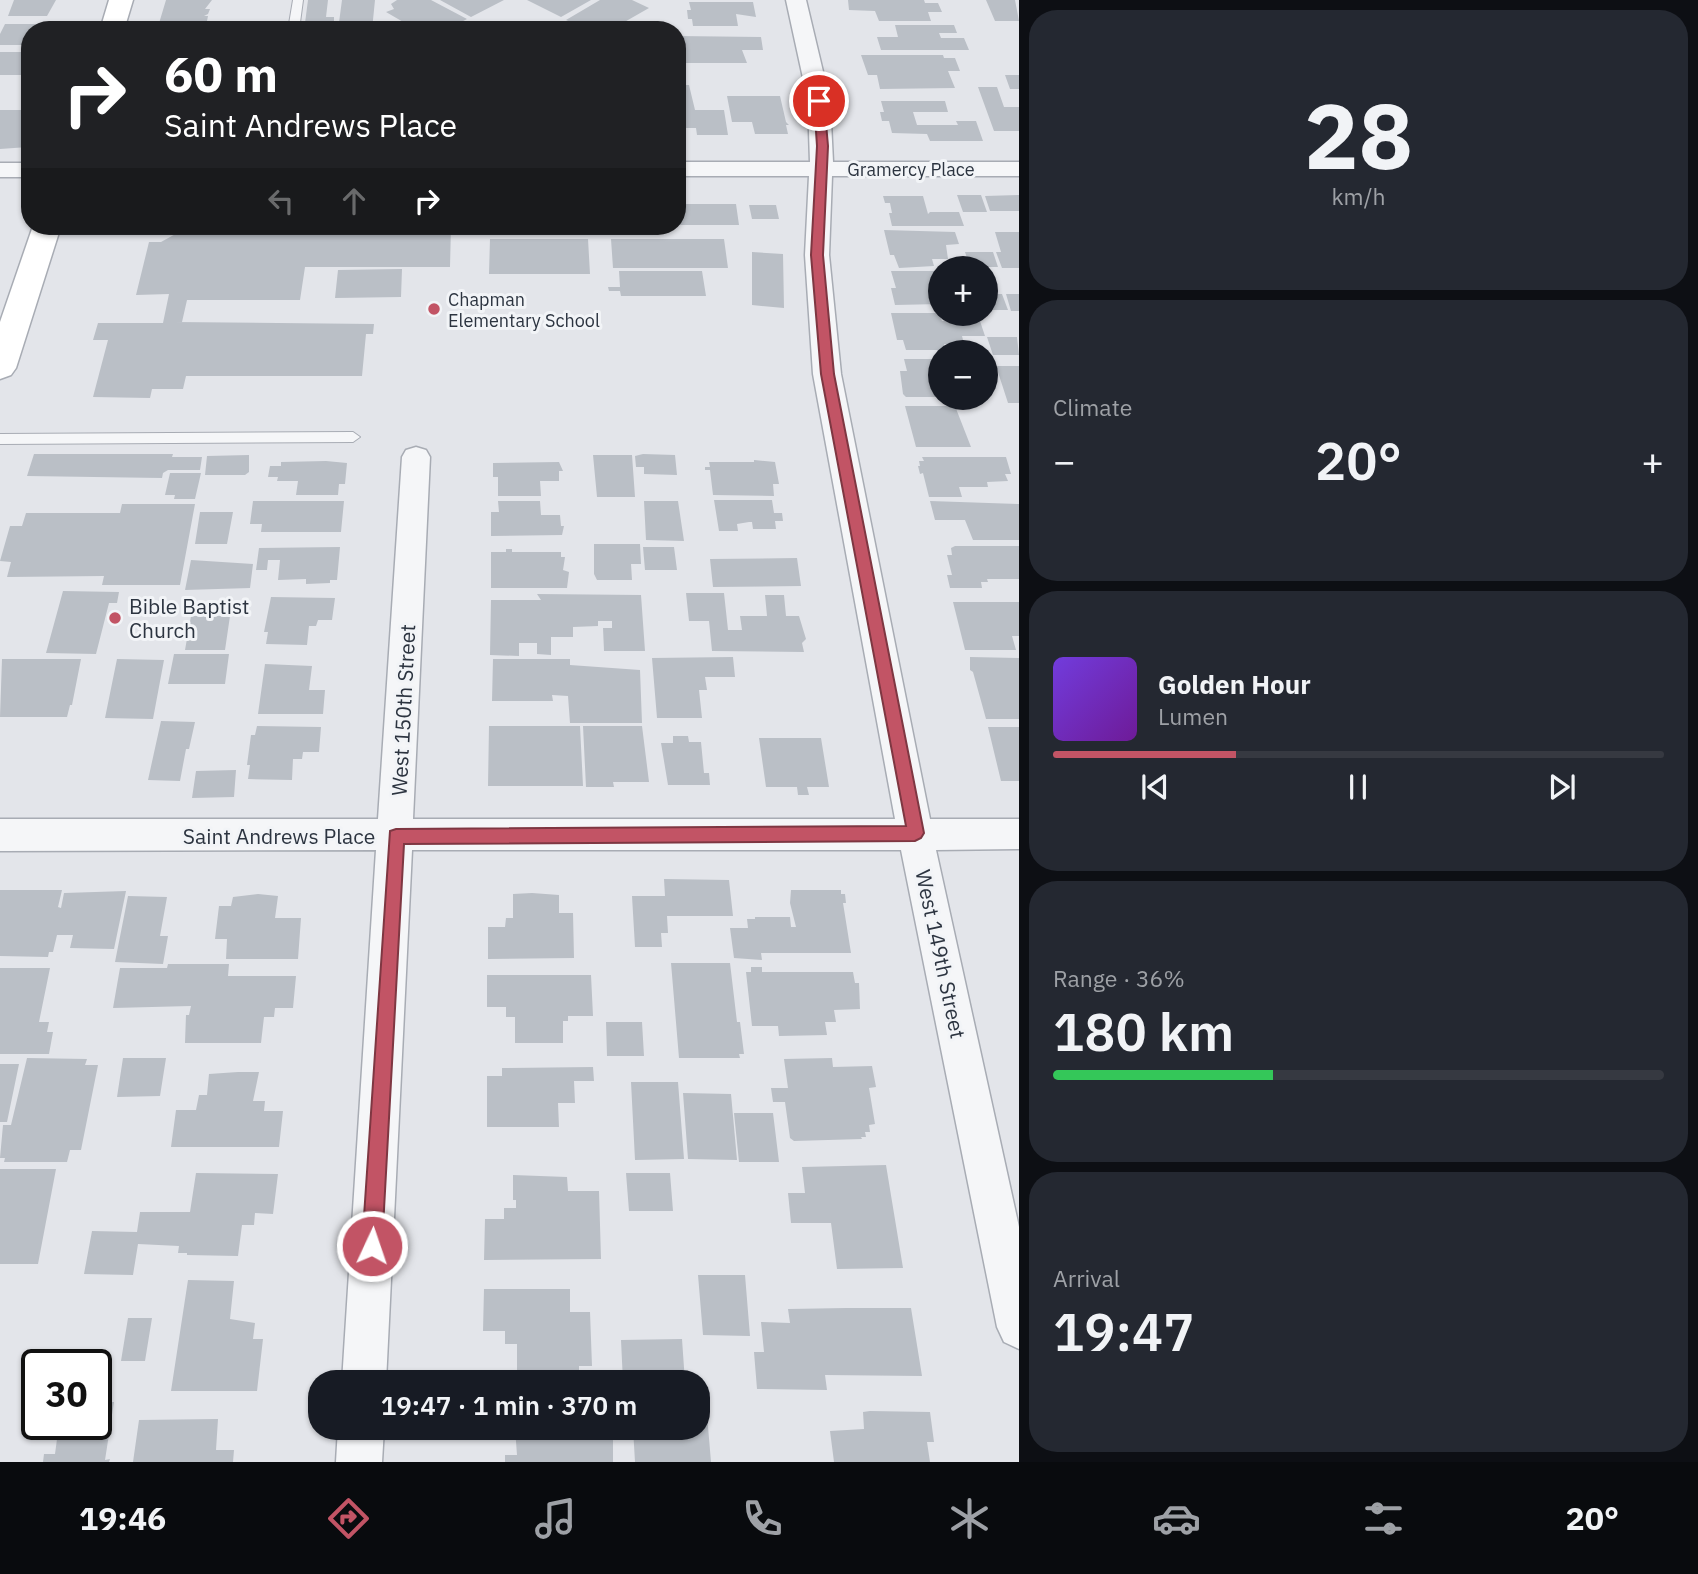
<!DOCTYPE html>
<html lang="en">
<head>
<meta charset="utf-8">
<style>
  body { margin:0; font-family:"IBM Plex Sans",sans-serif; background:#242831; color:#f1f3f6; height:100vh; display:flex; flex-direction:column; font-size:26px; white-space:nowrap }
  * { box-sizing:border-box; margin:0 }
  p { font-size:23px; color:#9ea1a6 }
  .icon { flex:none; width:38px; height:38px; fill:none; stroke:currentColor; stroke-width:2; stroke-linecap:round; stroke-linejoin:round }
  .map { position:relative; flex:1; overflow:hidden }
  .sheet { display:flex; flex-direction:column; gap:10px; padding:10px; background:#0d0f14; width:679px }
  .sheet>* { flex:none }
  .guide { position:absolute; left:21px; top:21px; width:665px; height:214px; border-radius:28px; box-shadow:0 2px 5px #0004; background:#202124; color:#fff; overflow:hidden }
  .buttons { position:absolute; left:928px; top:256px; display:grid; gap:14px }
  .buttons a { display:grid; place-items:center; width:70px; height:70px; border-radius:50%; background:#171b24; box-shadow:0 2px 5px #0004; font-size:35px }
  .speed { position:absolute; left:21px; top:1349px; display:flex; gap:14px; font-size:35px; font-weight:700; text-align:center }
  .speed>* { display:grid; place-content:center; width:91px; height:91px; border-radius:50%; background:#171b24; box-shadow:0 2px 5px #0004; line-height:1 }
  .speed .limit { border:4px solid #111; border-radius:10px; background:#fff; color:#111 }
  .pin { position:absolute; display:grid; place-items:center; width:60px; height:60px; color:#fff; margin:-30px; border:4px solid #fff; border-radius:50%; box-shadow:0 2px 7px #0007 }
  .me { position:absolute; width:77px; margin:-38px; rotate:3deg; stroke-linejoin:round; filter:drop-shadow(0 0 5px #0008) }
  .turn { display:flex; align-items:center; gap:24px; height:147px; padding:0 28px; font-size:32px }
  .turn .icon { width:91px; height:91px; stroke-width:2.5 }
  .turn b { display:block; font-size:49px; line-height:60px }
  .lanes { display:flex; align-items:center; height:66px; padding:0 28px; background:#0003; justify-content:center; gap:35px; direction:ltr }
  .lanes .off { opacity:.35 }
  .big { font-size:52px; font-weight:600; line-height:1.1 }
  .sheet .card { flex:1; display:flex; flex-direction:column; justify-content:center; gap:10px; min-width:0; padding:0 24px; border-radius:28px; background:#242831 }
  .sheet .dial { align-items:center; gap:0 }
  .dial b { font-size:91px; line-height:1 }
  .song { display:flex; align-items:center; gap:21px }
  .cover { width:84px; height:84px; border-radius:10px; background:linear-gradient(135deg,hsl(260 70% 55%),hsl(280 70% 35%)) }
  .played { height:7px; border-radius:4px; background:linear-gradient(90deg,#c25465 30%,#363941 30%) }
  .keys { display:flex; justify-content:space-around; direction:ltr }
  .heat { display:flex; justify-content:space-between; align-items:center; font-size:38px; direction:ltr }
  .charge { height:10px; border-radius:5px; background:linear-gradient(90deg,#34c759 36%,#363941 0) }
  .trip { position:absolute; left:308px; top:1370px; width:402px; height:70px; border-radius:28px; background:#171b24; box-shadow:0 2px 5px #0004; font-weight:600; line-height:70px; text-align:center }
  .menu { display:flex; height:112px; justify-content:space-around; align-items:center; background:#090b0e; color:#9ea1a6 }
  .menu .icon { width:49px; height:49px }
  .menu .on { color:#c25465 }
  .menu b { font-size:32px; color:#f1f3f6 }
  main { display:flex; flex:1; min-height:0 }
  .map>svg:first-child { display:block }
</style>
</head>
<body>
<main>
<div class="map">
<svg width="1019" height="1462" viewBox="0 0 1019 1462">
  <rect width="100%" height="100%" fill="#e3e5ea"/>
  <path fill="#babfc6" d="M14 0H56L47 16H8Z
    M166 0H212L205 9H210L208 14 204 16H208L207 21 202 24H208L207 30H157Z
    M308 0H328L326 17H334V23H305Z
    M342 0H375L372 30H338Z
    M397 0H431L467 19 448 29 435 21 417 30 386 12 394 9 391 4Z
    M440 0H504L471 17Z
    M527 0H591L561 17Z
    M600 0H632L649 8 614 28 596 23 585 29 566 20Z
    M848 0H924L925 3H938L942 12H928L931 21H879L875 11 849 10Z
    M986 0H1015L1019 21H995Z
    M689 2H753L756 17 736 14 738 26H693L692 19H688L687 10H691Z
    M5 24H47L44 30H30V45H0V34Z
    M895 25H954L957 33H939L941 38H964L969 50H881L877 37H898Z
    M677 36 761 37 763 50H742L747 63H677Z
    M0 52H30L25 67H30L28 75H0Z
    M861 55H943L944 58H955L960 71H948L955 88 880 89 877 75H868Z
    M1005 75H1019V89H1010Z
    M677 85H689L695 110H724L728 135H697L696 128H679Z
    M978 87H997L1004 107H1019V131H994Z
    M727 96H780L786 122 789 125H786L788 134H755L752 122H732Z
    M881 101H945L948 112H913L917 125H958L956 121H976L983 141H930L927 134 892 133 889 121H882L880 112H884Z
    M0 110H30L28 147 0 149Z
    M957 195H981L987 212H963Z
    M1019 195V211H990L985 196Z
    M883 196H923L928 214 930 212H959L964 226H892L889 213H892L890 203H885Z
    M677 204H736L739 225H677Z
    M749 205H776L779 219H752Z
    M190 226H451L450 267H305L300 300H187L182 322H173L374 324 373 334H366L362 376H186L183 389H152L150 398 93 397 108 340H93L98 323H163L169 294 136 295 149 242H161Z
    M884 230 955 232 959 244 946 245 948 259H932L934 266 899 268 894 255H890Z
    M995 232H1019V268H1002L996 252H1001Z
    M490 239H588L590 274H489Z
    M611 239H724L728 268H613Z
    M752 252 783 254 784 308 752 305Z
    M965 252H993L998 267H970Z
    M402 269 401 297 335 298 338 270Z
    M619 271H702L706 296H621L620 291H609L608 287H620Z
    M891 271H940V288H936L940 304 895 305 891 288H896Z
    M985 294H1002L1008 310H985Z
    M1006 294H1019V311H1011Z
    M891 313H939L942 321H980L985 336H962L964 344H944L945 350H906L903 340H897Z
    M987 337H1017L1019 355H993Z
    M904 359H940V397H906L903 394 900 371H907Z
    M996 366H1019V403H1008Z
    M905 406H955L971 447H916Z
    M34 454H173L172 457H202L200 470H168L163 473 162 478 27 476Z
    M643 454 675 455 677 475 644 474V467H636L635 456Z
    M249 455V472L245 475H205L207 456Z
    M593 455H632L635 497H597Z
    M922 457H1006L1011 474H1005L1008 481 987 482 988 487H959L962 497H929L923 473 920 474 918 466H920L919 461H924Z
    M754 460 775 462 779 484H773L774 496 713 495 710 470H705V467H710L709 462H754Z
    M326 461 347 463 345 484H339L338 495H296L298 481H277L278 477H268L270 466H281V462Z
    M559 462 563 471H559V481H540L541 496H498V477H493V463Z
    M170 473H201L195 499H174L175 495H165Z
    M714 500H772L774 513H782L783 521H775L776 529H753L752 522H749L737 524 738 531H719Z
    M253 501H344L341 532H261L262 524H250Z
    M498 501H540L541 515H560L561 526H564L562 535 491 536V512H499Z
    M644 501H678L684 541 646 540Z
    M930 501 1019 504V540H973L965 520H935Z
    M122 504H195L180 585H102L104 576 7 577 11 562 0 561 10 526H22L26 513H120Z
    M200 512H233L227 544H195Z
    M594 544H640L641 564H631L632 580H597L594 574Z
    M955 546H1019V579H987L988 582H981L982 588H950L947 575H952L947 555H952L951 548Z
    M340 547 337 580H330V583L306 584V579L278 580 280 560H268L267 570H256L259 548Z
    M643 547H674L677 570H645Z
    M506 549H512V552H561V557H565L563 570 569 572 567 588H491V552H506Z
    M797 558 801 586 713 587 710 559Z
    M191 560 253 564 250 588 185 590Z
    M63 591 119 592 117 603H109L96 654 46 653Z
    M686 593H724L728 630H742L740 616H767L765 595H784L786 616H799L806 639 802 643 804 652 712 651 709 621H689Z
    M537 594 641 595 645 651H604L603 628H612V621H598V626L573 627V637H551V655L537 654V643H519V656L490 655 491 600H541Z
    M271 597 335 598 332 620H318L316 626H309L307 645 266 644 268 632H264Z
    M953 602H1019V636H1012L1016 650H965Z
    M191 616H230L225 650H185Z
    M174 654H229L225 684H168Z
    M733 657 735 677H705L707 690H699L702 718H657L652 658Z
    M970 657 1019 658V719H986L973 672 970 670Z
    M2 659H81L72 705H70L67 717H0Z
    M117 659 164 660 153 719 105 718Z
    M493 659H570V665L640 670 642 723H570L568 696 552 695 553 701H492Z
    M265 664 312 666 309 690H325L323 714H258Z
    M161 721 195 722 189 749H186L180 781 148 780Z
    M257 726 321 727 319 752H303L302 759H293L292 780 248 779 250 765H247L251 735H255Z
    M489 726H580L583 786H488Z
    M583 726H642L649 782H613L614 787H586Z
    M988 727H1019V781H1001Z
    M673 736H688L689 742H701L704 773H709L710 785H668L661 743H673Z
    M759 738H821L829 787H807L809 795H798L797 787H766Z
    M236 770 234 797 192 798 196 771Z
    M664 879 729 880 733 916H667L668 933H661L662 947H635L632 896H665Z
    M0 890H62L58 907 61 908 64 893 126 891 114 949 70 948 73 935H57L53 952H49L48 957 0 956Z
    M791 890H841V894H845L846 903H843L851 953H761L762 960 734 958 730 928H748L747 919H755V917H790L791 927H796L790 903Z
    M532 893 559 895V913H573L574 958 488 959V927H505L506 918H513V894Z
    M258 894 278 896 275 918H301L298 959H226L227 939H215L219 906H231L233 897Z
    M128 896 167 897 160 936H168L163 964 115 962Z
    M671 963H730L737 1022H740L744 1054H739L740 1058H679Z
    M168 964H229L228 976H296L293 1008H275L274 1017H264L261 1043H185L186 1015H189L191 1006 113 1008 120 968H167Z
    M751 967H762V972H853L855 983H859L860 1009 834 1010 836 1022H825L827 1035 779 1036 778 1026H752L746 972H751Z
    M0 968H50L39 1022H49L47 1032H53L49 1054H0Z
    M487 975H591L593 1016H568V1021H563V1043H515V1017H506V1007H487Z
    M606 1022H642L644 1056H607Z
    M27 1058 87 1059 85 1065H98L81 1150H70L67 1162H4L5 1158H0L3 1125H11Z
    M123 1058H166L160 1096 117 1097Z
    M832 1058 833 1067 872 1066 876 1087 869 1088 875 1124 869 1125 870 1132H865L866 1137H861L862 1139 794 1141 790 1138 785 1102H773L771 1088H788L784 1059Z
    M0 1064H19L7 1122H0Z
    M593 1067 594 1081H574L575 1103H558L559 1127H487V1076H502V1068Z
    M238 1072H259L253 1101H265L264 1111H283L279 1147H171L176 1110H196L199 1095H207L209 1074Z
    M631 1082H678L684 1159 635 1160Z
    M683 1093 731 1094 737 1160 688 1159Z
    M734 1113H773L779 1162H739Z
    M886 1165 903 1268 837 1269 831 1223H791L788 1193H805L802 1167Z
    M0 1169H56L38 1264H0Z
    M196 1173 278 1174 273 1214 255 1213 254 1225H242L238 1256 187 1255V1253H178L179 1246 138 1244 133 1275 84 1274 92 1231 137 1232 140 1212H190Z
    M626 1173H670L673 1211H629Z
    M513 1175 567 1177 568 1191H599L601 1259 484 1260 485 1219H504V1208H516V1200H513Z
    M698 1275H745L750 1336 703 1335Z
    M188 1280 234 1281 230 1319 255 1323 253 1339H263L257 1391H171Z
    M484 1289H570V1312H590L592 1366H579V1372H570L571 1378H517V1344H505V1331H483Z
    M846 1308H911L922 1376 825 1375 827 1390 757 1389 754 1352H764L761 1322 790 1323 788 1309Z
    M128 1318H152L145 1361H121Z
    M682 1339 685 1382H623L621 1340Z
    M96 1402H114L105 1460 110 1459 109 1462H43L44 1454H55L59 1424H96Z
    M698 1403H706L711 1462H635L633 1428H698Z
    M870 1411 930 1412 934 1442H927L930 1462H834L830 1431 864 1429 863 1412Z
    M218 1419 216 1450H234L233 1462H133L139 1420Z
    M515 1428H613V1462H505V1455H517Z"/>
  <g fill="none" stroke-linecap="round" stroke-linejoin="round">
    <defs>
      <path id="service" d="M293 0H303L299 30H288Z
        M353 432 360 437 353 442 0 444V434Z"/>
      <path id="minor" d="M786 0H806L830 101 833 162H1019V176H832L829 255 841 374 930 819H1019V849L936 850 1019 1227V1349L1004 1342 997 1327 901 850H412L386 1382H342L376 850 0 851V819H378L402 457 406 450 416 447 426 450 430 457 413 819H895L813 374 805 255 809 176H677V162H810L808 101Z
        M0 163H30V177H0Z
        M338 1428H384L382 1462H336Z"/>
      <path id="secondary" d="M109 0H133L124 30H100Z
        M33 226H61L16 368 11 375 0 379V322Z"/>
    </defs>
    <use href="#service" stroke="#a8acb4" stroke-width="2"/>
    <use href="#minor" stroke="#a8acb4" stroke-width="3"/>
    <use href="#secondary" stroke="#a8acb4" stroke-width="3"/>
    <use href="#service" fill="#f5f6f8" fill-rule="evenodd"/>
    <use href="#minor" fill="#f5f6f8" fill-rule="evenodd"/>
    <use href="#secondary" fill="#fff" fill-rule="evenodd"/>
  </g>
  <path fill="#c25465" stroke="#7e3742" stroke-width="2" d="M819 98 824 101 828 146 823 255 834 374 924 833 921 838 915 841 404 844 382 1246 379 1253 372 1256 365 1253 362 1246 390 831 396 829 906 826 821 374 811 255 817 146 814 101Z"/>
  <g fill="#c25465" stroke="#f2f4f7" stroke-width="2.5">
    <circle cx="434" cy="309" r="7"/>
    <circle cx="115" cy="618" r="7"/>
  </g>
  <g text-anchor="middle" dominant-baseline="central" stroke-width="6" stroke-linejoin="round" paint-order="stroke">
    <g font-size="18" fill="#2c3440" stroke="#f2f4f7">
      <text x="911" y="169">Gramercy Place</text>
    </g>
    <g font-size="18" fill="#2c3440" stroke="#f2f4f7" text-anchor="start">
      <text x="448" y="299">Chapman<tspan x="448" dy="21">Elementary School</tspan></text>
    </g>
    <g font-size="21" fill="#2c3440" stroke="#f2f4f7" text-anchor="start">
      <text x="129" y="606">Bible Baptist<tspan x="129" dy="24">Church</tspan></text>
    </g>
    <g font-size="21" fill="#2c3440" stroke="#f2f4f7">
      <text transform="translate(403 710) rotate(-87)">West 150th Street</text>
      <text x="279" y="836">Saint Andrews Place</text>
      <text transform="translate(941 954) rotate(78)">West 149th Street</text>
    </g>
  </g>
</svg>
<div class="buttons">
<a>+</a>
<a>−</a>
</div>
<div class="speed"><div class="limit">30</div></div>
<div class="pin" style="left:819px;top:101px;background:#d93025"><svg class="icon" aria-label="arrive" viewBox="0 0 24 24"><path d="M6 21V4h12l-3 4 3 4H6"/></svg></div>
<svg class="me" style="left:372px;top:1246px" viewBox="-20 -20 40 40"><circle r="17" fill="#c25465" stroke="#fff" stroke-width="3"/><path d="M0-11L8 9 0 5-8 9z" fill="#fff"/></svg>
<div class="trip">19:47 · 1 min · 370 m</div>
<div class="guide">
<div class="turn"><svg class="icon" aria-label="right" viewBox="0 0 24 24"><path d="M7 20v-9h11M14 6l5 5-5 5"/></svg><div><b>60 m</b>Saint Andrews Place</div></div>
<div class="lanes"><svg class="icon off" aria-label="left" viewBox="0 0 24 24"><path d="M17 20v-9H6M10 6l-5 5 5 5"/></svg><svg class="icon off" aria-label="ahead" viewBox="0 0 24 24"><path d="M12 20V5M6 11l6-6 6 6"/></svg><svg class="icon" aria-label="right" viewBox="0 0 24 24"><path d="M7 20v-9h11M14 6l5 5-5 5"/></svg></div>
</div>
</div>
<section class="sheet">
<div class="card dial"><b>28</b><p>km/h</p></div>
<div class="card"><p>Climate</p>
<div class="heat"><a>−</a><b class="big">20°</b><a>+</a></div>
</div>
<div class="card">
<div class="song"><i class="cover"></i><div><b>Golden Hour</b><p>Lumen</p></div></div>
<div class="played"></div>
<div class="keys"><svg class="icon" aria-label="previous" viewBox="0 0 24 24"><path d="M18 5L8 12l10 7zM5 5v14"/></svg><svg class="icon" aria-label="pause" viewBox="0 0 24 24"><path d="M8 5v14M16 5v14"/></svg><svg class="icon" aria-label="next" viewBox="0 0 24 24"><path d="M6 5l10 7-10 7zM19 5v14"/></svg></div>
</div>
<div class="card"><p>Range · 36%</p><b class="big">180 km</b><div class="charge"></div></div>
<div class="card"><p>Arrival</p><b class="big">19:47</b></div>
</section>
</main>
<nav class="menu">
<b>19:46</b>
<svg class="icon on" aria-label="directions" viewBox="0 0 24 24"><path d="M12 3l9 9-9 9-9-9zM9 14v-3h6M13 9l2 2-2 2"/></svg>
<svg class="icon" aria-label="music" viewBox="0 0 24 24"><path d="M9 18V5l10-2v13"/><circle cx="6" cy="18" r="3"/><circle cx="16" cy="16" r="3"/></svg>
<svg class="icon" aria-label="phone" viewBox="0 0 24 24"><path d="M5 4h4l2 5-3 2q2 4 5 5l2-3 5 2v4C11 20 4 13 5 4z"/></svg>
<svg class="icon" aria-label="climate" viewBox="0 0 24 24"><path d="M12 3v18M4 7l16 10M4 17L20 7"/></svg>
<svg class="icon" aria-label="car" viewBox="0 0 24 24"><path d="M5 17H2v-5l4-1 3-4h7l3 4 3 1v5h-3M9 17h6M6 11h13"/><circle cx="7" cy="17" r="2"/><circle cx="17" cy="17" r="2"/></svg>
<svg class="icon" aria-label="filters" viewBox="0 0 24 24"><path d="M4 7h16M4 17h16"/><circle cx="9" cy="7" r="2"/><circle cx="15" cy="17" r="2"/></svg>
<b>20°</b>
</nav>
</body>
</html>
